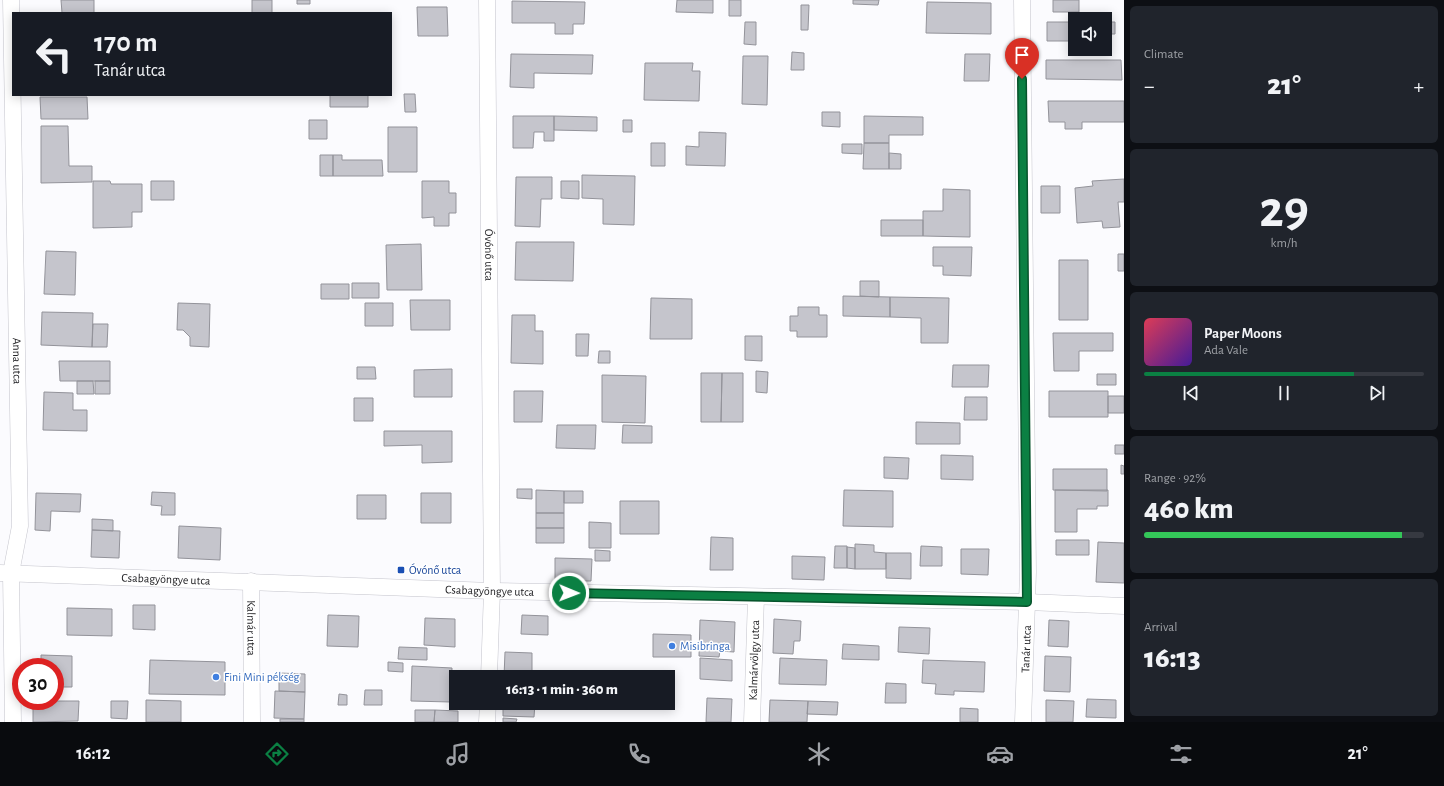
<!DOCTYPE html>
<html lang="en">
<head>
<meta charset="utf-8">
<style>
  body { margin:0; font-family:"Alegreya Sans",sans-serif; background:#20242c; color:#f1f3f6; height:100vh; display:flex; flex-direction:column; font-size:15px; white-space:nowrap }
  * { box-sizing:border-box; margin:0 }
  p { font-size:13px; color:#9ea1a6 }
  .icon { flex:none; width:22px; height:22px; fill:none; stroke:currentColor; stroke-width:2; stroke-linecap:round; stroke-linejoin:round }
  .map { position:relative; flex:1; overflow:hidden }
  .panel { display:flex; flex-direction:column; gap:6px; padding:6px; background:#0d0f14; width:320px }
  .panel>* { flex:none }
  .banner { position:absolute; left:12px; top:12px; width:380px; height:84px; border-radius:0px; box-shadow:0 2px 10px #0003; background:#171b24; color:#f1f3f6; overflow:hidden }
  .tools { position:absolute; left:1068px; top:12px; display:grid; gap:8px }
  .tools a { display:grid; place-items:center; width:44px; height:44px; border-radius:0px; background:#171b24; box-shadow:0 2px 10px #0003; font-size:20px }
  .speed { position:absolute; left:12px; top:658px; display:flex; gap:8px; font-size:20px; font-weight:700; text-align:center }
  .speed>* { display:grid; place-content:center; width:52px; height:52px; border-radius:50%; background:#171b24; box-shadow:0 2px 10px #0003; line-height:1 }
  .speed .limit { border:6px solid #d22; background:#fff; color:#111 }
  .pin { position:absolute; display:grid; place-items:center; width:34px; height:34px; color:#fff; margin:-41px -17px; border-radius:50% 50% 50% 0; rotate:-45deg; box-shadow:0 0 4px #0007 }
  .pin .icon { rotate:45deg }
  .me { position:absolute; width:44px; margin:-22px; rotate:91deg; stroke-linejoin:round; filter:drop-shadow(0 0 3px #0008) }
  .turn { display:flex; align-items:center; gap:14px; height:84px; padding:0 16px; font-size:18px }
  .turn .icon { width:52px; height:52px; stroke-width:2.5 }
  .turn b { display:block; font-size:28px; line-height:34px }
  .big { font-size:30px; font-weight:800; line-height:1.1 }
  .panel .card { flex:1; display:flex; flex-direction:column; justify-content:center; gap:6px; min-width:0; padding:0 14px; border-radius:6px; background:#20242c }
  .panel .dial { align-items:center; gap:0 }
  .dial b { font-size:52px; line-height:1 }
  .song { display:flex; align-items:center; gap:12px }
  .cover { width:48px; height:48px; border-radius:6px; background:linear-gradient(135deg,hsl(350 70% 55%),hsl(260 70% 35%)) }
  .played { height:4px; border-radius:2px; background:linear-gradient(90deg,#0b8043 75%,#363941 75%) }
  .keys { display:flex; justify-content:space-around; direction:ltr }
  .heat { display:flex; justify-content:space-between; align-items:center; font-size:22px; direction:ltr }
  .charge { height:6px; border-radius:3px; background:linear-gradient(90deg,#34c759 92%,#363941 0) }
  .trip { position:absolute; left:449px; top:670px; width:226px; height:40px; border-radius:0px; background:#171b24; box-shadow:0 2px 10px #0003; font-weight:800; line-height:40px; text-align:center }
  .menu { display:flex; height:64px; justify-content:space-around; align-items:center; background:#090b0e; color:#9ea1a6 }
  .menu .icon { width:28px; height:28px }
  .menu .on { color:#0b8043 }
  .menu b { font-size:18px; color:#f1f3f6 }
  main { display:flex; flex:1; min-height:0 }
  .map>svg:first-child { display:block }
</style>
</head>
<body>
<main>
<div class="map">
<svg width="1124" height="722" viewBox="0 0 1124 722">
  <rect width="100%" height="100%" fill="#fbfbfe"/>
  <path fill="#c5c5cc" stroke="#93939a" d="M61 0H94V13H62Z
    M252 0H272V13H252Z
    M297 0H310V4H297Z
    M677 0H713V13L676 12Z
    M729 0H741V16H729Z
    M853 0H879L878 5 853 4Z
    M1053 0H1079V12H1053Z
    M512 1 585 2 584 24H573V34H555V23H512Z
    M927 2 991 3V34L926 33Z
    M801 5H809L808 30H801Z
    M417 7H447L448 36H418Z
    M745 22H756V45L744 44Z
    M1047 22H1075V41H1047Z
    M1105 22H1115V34H1105Z
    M792 52 804 53V70H791Z
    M511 54 593 55 592 74 534 73V88L510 87Z
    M965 54H990L989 81H964Z
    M743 56H768L767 105 742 104Z
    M1046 60H1121L1122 80 1046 79Z
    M645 63H693L692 71H700L699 101 644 100Z
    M404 94H415L416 112H405Z
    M330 95H368V107H330Z
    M40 97H87L88 119H41Z
    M1048 101H1124V122H1082V129H1065V122H1049Z
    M822 112H840V127L822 126Z
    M513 116H554V141H544V132H534L533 148H513Z
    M554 116 597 117V131L554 130Z
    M864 116 923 117V135H889V143H864Z
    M309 120H327V139H309Z
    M623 120H632V132H623Z
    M41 126H68L69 166H92V182L41 183Z
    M388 127H417V172H388Z
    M699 132 726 133 725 166 686 165V146L699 147Z
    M651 143H665V166H651Z
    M864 143H889V169H863Z
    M842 144H862V154L842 153Z
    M889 153 901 154V169H889Z
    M320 155H333V176H320Z
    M333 155H342V160H382L383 176H333Z
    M582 175 635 176 634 225 603 224V199L582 198Z
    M516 177H552V199H541L540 227 515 226Z
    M1124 179V202H1118L1120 227 1103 228 1102 221 1077 223 1075 188 1093 186 1092 181Z
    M93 181H110L111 184H142V212H132V227L93 228Z
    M151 181H174V200H151Z
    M422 181H449V193H456V213H449V226H434V217L422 218Z
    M561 181H579V199L561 198Z
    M1041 186H1060V213H1041Z
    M943 189 970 190V237L923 236V211H943Z
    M881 220H923V236H881Z
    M516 242H574L573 281 515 280Z
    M421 244 422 290H387L386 245Z
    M933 247H972L971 276 943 275V266H933Z
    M46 251 76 252 75 295 44 294Z
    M1118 254H1124V271H1118Z
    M1059 260H1088V320H1059Z
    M860 281H879V297L860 296Z
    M352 283H379V298H352Z
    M321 284H349V299H321Z
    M843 296 890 297V317L843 316Z
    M890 297 949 298 948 343H921V318L890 317Z
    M651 298 692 299V339H650Z
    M410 300H450V330H411Z
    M178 303 210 304 209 347 190 346V337L183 330H177Z
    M365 303H393V326H365Z
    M798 307H819V315H827V337H797V331H790V316H798Z
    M42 312 93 313 92 347 41 345Z
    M512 315H535V331H543V364L511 363Z
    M93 324H108L107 347H92Z
    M1053 333H1113V351H1079V371H1054Z
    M576 334H589L588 356H576Z
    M745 336H762V361L745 360Z
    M599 351H610V363H598Z
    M59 361H110V381H60Z
    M953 365H989L988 387H952Z
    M357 367H375L376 379H357Z
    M452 369V397H414V370Z
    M756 371 768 372 767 393 756 392Z
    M701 373H722L721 422H701Z
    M722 373H743V422H721Z
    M1097 374H1116V385H1097Z
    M602 375 646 376 645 423 602 422Z
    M77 381H93L94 394H77Z
    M95 381H110V394H95Z
    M514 391H543L542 422H514Z
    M1049 391H1108V417H1049Z
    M44 392 73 393V410H87V431L43 430Z
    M1108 396H1124V413H1108Z
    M965 397H987V420H964Z
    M354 398H373V421H354Z
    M916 422 960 423V444H916Z
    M557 425H596L595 449 556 448Z
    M623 425 652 426V443H622Z
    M384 431H452V462L422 463V445L384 446Z
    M1115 445H1124V454H1115Z
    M941 455 973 456V480L941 479Z
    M884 457 909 458 908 479 884 478Z
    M1121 465 1124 466V474H1121Z
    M1053 469H1107V491L1053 490Z
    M517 489H532V499L517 498Z
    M536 490 564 491V513H536Z
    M844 490 893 491V527L843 526Z
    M1055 490H1108V506H1097V509H1077V532H1055Z
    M564 491H583V503H564Z
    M152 492 175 493V515H161L162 506 151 505Z
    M36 493 81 494 80 512 51 511 50 531 35 530Z
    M421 493H451V523H421Z
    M357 495H386V519H357Z
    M620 501H659V534H620Z
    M536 513H564V528H536Z
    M92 519 113 520V531L92 530Z
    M589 522 611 523V548H589Z
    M179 526 221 528 220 560 178 558Z
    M536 528H564V543H536Z
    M92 530 120 531 119 558 91 557Z
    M711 537 733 538V570H710Z
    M1056 540H1089V555H1056Z
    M1098 542 1124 543V583L1096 582Z
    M855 544 874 545V552L886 553V569H855Z
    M835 546H847V568H834Z
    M921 546 942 547V566H920Z
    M847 547 855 548V569L847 568Z
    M961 549H989L988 575 961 574Z
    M595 550 610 551V561H595Z
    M886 553H911V579L886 578Z
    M792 556 825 557 824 580 792 579Z
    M555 558 592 559 591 581H555Z
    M133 605H155V630L133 629Z
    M67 608 112 609V636L67 635Z
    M328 615 359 616 358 647 327 646Z
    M522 615 548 616V635L521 634Z
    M425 618 455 619V647L424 645Z
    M774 619 801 621 800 641H794L793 654 773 653Z
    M700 620 735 622 734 652 720 651 719 657 699 656Z
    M1049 620 1069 621 1068 647 1048 646Z
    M899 627 930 628 929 654 898 652Z
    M653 634 691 635V657H653Z
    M843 644 879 646V660L842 659Z
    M399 647 427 648V660L398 659Z
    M505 652 532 653V673H524V677H504Z
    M41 655 72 656V687H55V667H41Z
    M1045 656 1071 657 1070 692 1044 691Z
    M700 658 732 660V681L700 679Z
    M780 658 827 660 826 685 779 684Z
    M150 660 225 662V695L149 694Z
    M923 660 985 662 984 692 954 691V695L935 694 936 684 922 683Z
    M388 662 403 663V672L388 671Z
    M412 666 452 668 451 702 411 701Z
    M279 673 305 674V692L279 691Z
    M886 683 906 684V703H885Z
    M365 690H382V705H364Z
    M275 691 305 692 304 719 274 718Z
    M339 694 347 695V705H338Z
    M707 698 732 699 731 722H706Z
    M1087 699 1116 700V718L1086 717Z
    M146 700 181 701V722H146Z
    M770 700 808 701 807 722H769Z
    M1046 700 1074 701 1073 722H1046Z
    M33 701H79L78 721 33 722Z
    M111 701H128L127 719 111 718Z
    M808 701 838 702 837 715 807 714Z
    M503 703H535L534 717 503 716Z
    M553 703H576V708H553Z
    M580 703H597V709L580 708Z
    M960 708 978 709V722H960Z
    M415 710H435L434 722H415Z
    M435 710 458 711V722H434Z
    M503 718 517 719 516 722H503Z
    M280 719H304V722H280Z"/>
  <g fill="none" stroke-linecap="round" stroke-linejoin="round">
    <defs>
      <g id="street">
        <path id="s1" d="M11 0 20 526 11 573 13 722"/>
        <path id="s2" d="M487 0 492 591 489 677"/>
        <path d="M1022 0 1028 572 1023 722"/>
        <path id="s3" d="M0 573 492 591 1027 602 1124 606"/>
        <path id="s4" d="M251 581 252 722"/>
        <path d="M487 722 488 703"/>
        <path id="s5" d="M752 722 756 597"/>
      </g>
    </defs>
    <use href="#street" stroke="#c4c4cc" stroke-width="17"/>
    <use href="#street" stroke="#fff" stroke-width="16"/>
  </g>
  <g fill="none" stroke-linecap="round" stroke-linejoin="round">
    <defs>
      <path id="route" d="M569 593 1027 602 1022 79"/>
    </defs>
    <use href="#route" stroke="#07532c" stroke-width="10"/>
    <use href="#route" stroke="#0b8043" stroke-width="7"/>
  </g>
  <rect fill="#1a4fb4" stroke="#fff" stroke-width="1.5" x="397" y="566" width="8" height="8" rx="2"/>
  <g fill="#3f7fe0" stroke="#fff" stroke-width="1.5">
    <circle cx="672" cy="646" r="4"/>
    <circle cx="216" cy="677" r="4"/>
  </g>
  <g text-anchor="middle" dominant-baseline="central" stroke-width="3" stroke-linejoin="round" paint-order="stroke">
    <g font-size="12" fill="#242427" stroke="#fff">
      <text stroke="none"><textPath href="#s2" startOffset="255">Óvónő utca</textPath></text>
      <text stroke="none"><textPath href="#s1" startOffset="361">Anna utca</textPath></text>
      <text stroke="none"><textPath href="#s3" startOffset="166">Csabagyöngye utca</textPath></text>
      <text stroke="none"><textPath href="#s3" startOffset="490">Csabagyöngye utca</textPath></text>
      <text stroke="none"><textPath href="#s4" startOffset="47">Kalmár utca</textPath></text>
      <text transform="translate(1026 649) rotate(-88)">Tanár utca</text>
      <text stroke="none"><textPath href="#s5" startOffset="62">Kalmárvölgy utca</textPath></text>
    </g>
    <g font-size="12" fill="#164399" stroke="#fff" text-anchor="start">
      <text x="409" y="570">Óvónő utca</text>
    </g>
    <g font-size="12" fill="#366cbe" stroke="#fff" text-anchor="start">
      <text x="680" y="646">Misibringa</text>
      <text x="224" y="677">Fini Mini pékség</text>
    </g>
  </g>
</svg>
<div class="tools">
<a><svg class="icon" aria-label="sound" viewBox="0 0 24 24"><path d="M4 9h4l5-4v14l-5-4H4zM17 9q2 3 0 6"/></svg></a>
</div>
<div class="speed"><div class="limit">30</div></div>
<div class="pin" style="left:1022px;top:79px;background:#d93025"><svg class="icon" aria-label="arrive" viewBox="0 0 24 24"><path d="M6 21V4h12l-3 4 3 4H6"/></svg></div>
<svg class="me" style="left:569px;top:593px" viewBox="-20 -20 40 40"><circle r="17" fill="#0b8043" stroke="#fff" stroke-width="3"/><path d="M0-11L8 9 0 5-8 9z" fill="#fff"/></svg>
<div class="trip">16:13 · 1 min · 360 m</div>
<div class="banner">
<div class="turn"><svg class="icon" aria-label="left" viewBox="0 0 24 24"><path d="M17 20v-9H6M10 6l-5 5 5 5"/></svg><div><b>170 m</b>Tanár utca</div></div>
</div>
</div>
<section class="panel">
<div class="card"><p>Climate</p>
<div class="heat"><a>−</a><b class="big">21°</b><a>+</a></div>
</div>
<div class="card dial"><b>29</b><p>km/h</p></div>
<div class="card">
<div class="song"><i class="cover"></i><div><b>Paper Moons</b><p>Ada Vale</p></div></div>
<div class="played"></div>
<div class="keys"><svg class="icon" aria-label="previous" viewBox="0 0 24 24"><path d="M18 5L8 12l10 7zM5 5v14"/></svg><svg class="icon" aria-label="pause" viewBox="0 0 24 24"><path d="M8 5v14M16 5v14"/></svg><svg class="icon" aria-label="next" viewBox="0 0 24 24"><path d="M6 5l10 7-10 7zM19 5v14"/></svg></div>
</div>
<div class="card"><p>Range · 92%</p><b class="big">460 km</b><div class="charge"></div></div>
<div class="card"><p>Arrival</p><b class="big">16:13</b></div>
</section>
</main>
<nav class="menu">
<b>16:12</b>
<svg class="icon on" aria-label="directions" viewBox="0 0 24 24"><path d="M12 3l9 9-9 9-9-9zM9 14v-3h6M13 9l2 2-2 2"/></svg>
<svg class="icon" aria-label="music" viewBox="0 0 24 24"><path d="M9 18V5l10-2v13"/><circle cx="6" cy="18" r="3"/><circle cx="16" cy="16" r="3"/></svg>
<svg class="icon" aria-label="phone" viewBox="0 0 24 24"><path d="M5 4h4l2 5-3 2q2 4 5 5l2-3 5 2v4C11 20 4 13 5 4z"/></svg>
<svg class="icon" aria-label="climate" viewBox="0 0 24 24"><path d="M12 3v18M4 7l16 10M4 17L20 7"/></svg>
<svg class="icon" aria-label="car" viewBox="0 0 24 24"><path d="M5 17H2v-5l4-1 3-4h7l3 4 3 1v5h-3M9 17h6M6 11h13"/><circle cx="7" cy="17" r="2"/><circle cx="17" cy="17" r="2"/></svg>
<svg class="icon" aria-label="filters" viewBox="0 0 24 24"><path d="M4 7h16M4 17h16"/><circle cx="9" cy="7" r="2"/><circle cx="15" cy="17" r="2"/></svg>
<b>21°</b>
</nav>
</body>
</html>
